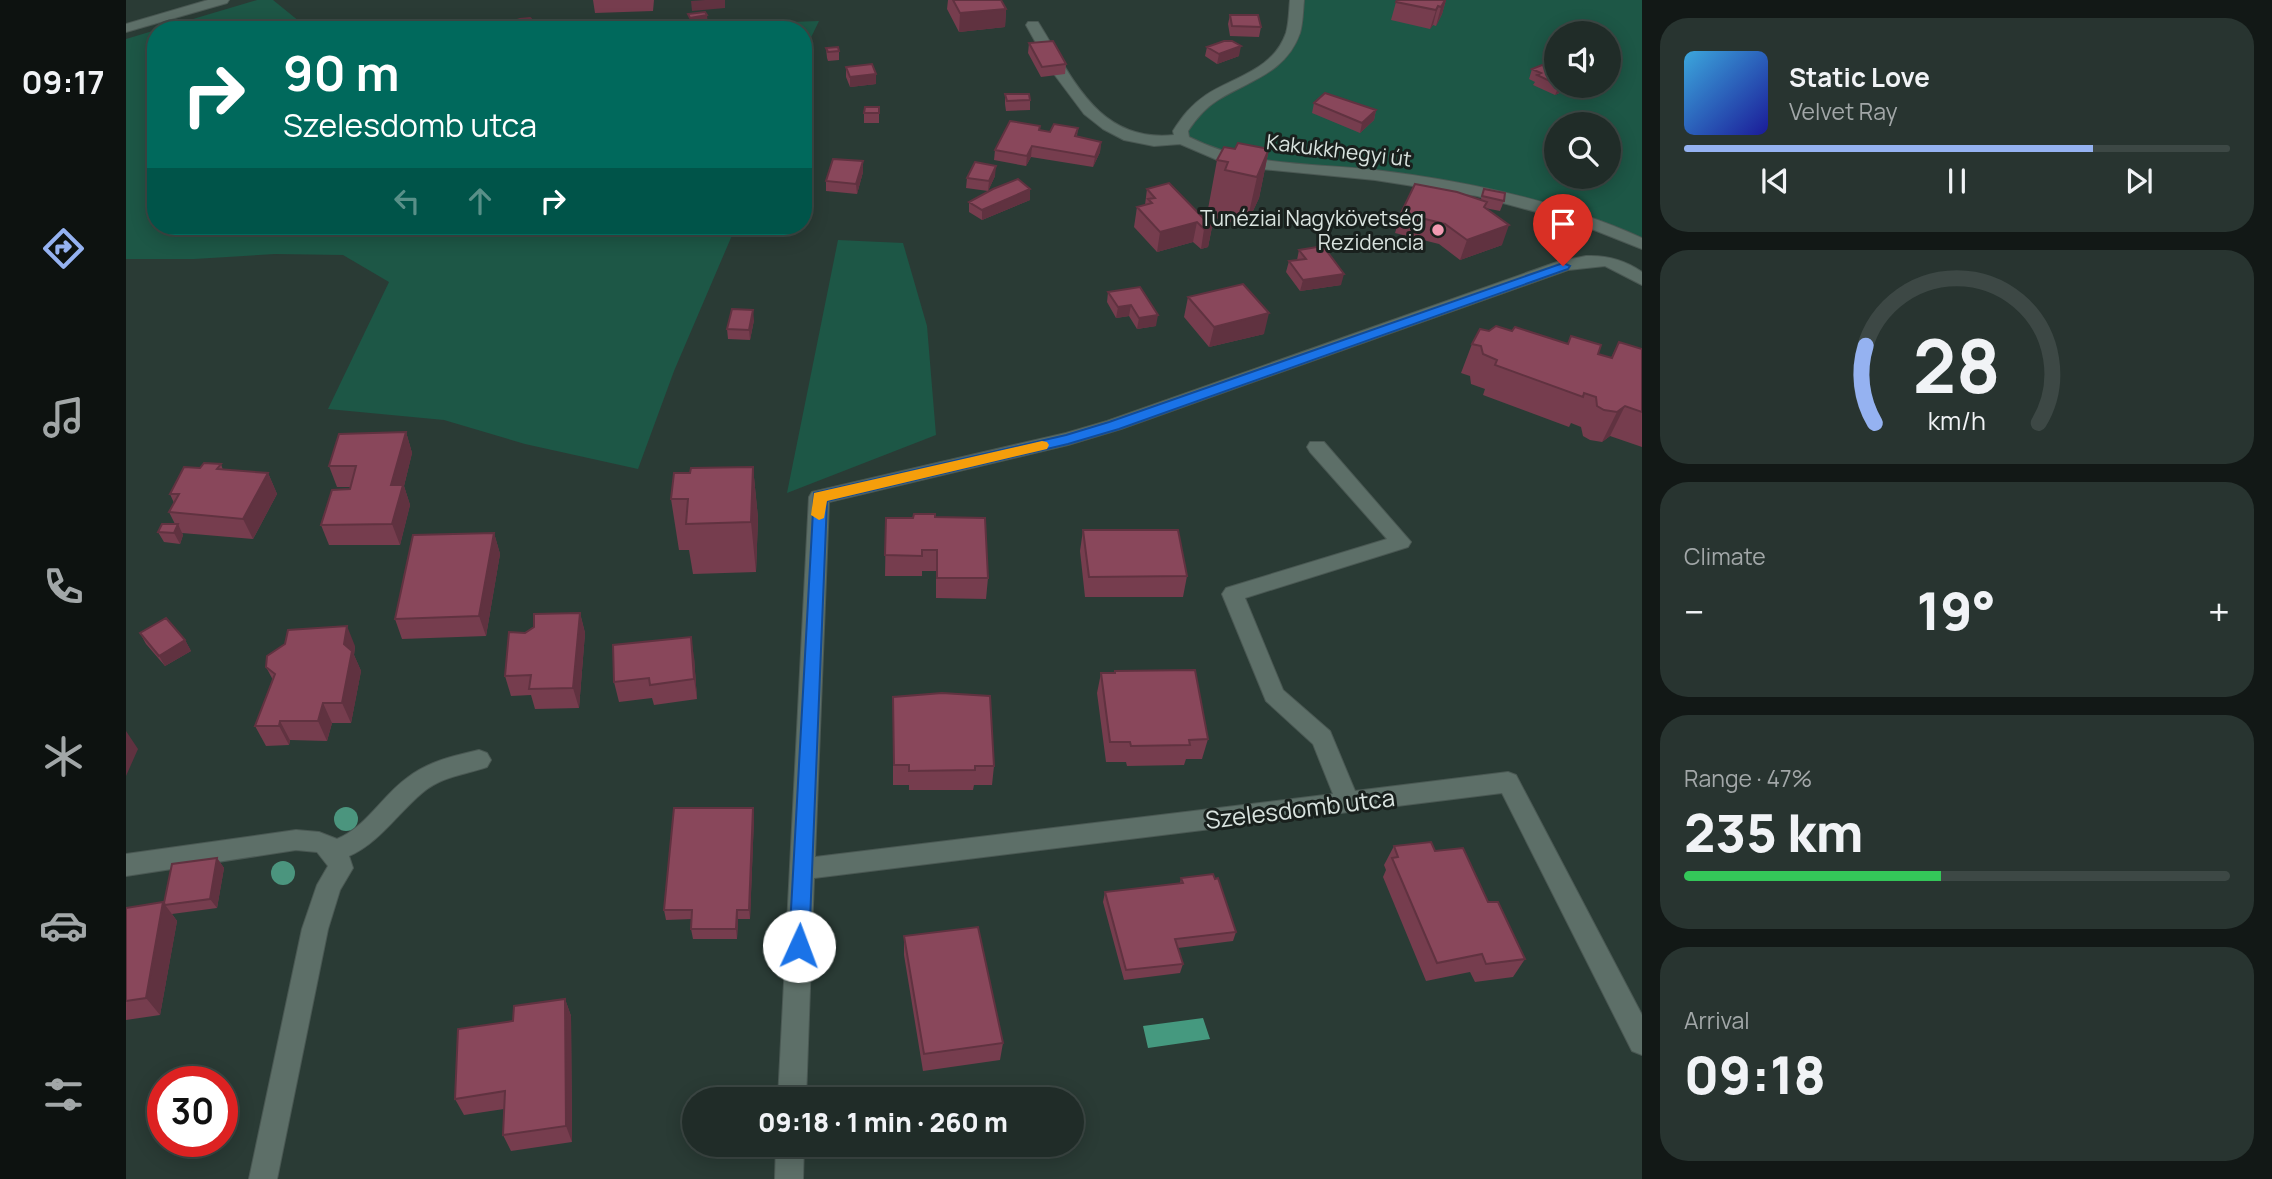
<!DOCTYPE html>
<html lang="en">
<head>
<meta charset="utf-8">
<style>
  body { margin:0; font-family:Manrope,sans-serif; background:#283430; color:#f1f3f6; height:100vh; display:flex; flex-direction:column; font-size:26px; white-space:nowrap }
  * { box-sizing:border-box; margin:0 }
  p { font-size:23px; color:#a2a7a8 }
  .icon { flex:none; width:38px; height:38px; fill:none; stroke:currentColor; stroke-width:2; stroke-linecap:round; stroke-linejoin:round }
  .map { position:relative; flex:1; overflow:hidden }
  .sheet { display:flex; flex-direction:column; gap:18px; padding:18px; background:#121816; width:630px }
  .sheet>* { flex:none }
  .hud { position:absolute; left:21px; top:21px; width:665px; height:214px; border-radius:28px; box-shadow:0 4px 18px #0003,0 0 0 2px #3d4845; background:#00695c; color:#fff; overflow:hidden }
  .fabs { position:absolute; left:1418px; top:21px; display:grid; gap:14px }
  .fabs a { display:grid; place-items:center; width:77px; height:77px; border-radius:50%; background:#202c28; box-shadow:0 4px 18px #0003,0 0 0 2px #3d4845; font-size:35px }
  .speed { position:absolute; left:21px; top:1066px; display:flex; gap:14px; font-size:35px; font-weight:700; text-align:center }
  .speed>* { display:grid; place-content:center; width:91px; height:91px; border-radius:50%; background:#202c28; box-shadow:0 4px 18px #0003,0 0 0 2px #3d4845; line-height:1 }
  .speed .limit { border:10px solid #d22; background:#fff; color:#111 }
  .pin { position:absolute; display:grid; place-items:center; width:60px; height:60px; color:#fff; margin:-72px -30px; border-radius:50% 50% 50% 0; rotate:-45deg; box-shadow:0 0 7px #0007 }
  .pin .icon { rotate:45deg }
  .me { position:absolute; width:77px; margin:-38px; rotate:2deg; stroke-linejoin:round; filter:drop-shadow(0 0 5px #0008) }
  .turn { display:flex; align-items:center; gap:24px; height:147px; padding:0 21px; font-size:32px }
  .turn .icon { width:91px; height:91px; stroke-width:2.5 }
  .turn b { display:block; font-size:49px; line-height:60px }
  .lanes { display:flex; align-items:center; height:66px; padding:0 21px; background:#0003; justify-content:center; gap:35px; direction:ltr }
  .lanes .off { opacity:.35 }
  .big { font-size:52px; font-weight:800; line-height:1.1 }
  .sheet .widget { flex:1; display:flex; flex-direction:column; justify-content:center; gap:10px; min-width:0; padding:0 24px; border-radius:28px; background:#283430 }
  .sheet .dial { align-items:center; gap:0 }
  .dial svg { height:182px; overflow:visible; fill:none; stroke:#3d4845; stroke-width:7; stroke-linecap:round; text-anchor:middle }
  .dial text { fill:#f1f3f6; stroke:none }
  .song { display:flex; align-items:center; gap:21px }
  .cover { width:84px; height:84px; border-radius:10px; background:linear-gradient(135deg,hsl(200 70% 55%),hsl(240 70% 35%)) }
  .played { height:7px; border-radius:4px; background:linear-gradient(90deg,#95b2f1 75%,#3d4845 75%) }
  .keys { display:flex; justify-content:space-around; direction:ltr }
  .heat { display:flex; justify-content:space-between; align-items:center; font-size:38px; direction:ltr }
  .charge { height:10px; border-radius:5px; background:linear-gradient(90deg,#34c759 47%,#3d4845 0) }
  .trip { position:absolute; left:556px; top:1087px; width:402px; height:70px; border-radius:35px; background:#202c28; box-shadow:0 4px 18px #0003,0 0 0 2px #3d4845; font-weight:800; line-height:70px; text-align:center }
  main { display:flex; flex:1; min-height:0 }
  .menu { display:flex; flex-direction:column; width:126px; justify-content:space-around; align-items:center; background:#0d1210; color:#a2a7a8 }
  .menu .icon { width:49px; height:49px }
  .menu .selected { color:#95b2f1 }
  .menu b { font-size:32px; color:#f1f3f6 }
  .map>svg:first-child { display:block }
</style>
</head>
<body>
<main>
<nav class="menu">
<b>09:17</b>
<svg class="icon selected" aria-label="directions" viewBox="0 0 24 24"><path d="M12 3l9 9-9 9-9-9zM9 14v-3h6M13 9l2 2-2 2"/></svg>
<svg class="icon" aria-label="music" viewBox="0 0 24 24"><path d="M9 18V5l10-2v13"/><circle cx="6" cy="18" r="3"/><circle cx="16" cy="16" r="3"/></svg>
<svg class="icon" aria-label="phone" viewBox="0 0 24 24"><path d="M5 4h4l2 5-3 2q2 4 5 5l2-3 5 2v4C11 20 4 13 5 4z"/></svg>
<svg class="icon" aria-label="climate" viewBox="0 0 24 24"><path d="M12 3v18M4 7l16 10M4 17L20 7"/></svg>
<svg class="icon" aria-label="car" viewBox="0 0 24 24"><path d="M5 17H2v-5l4-1 3-4h7l3 4 3 1v5h-3M9 17h6M6 11h13"/><circle cx="7" cy="17" r="2"/><circle cx="17" cy="17" r="2"/></svg>
<svg class="icon" aria-label="filters" viewBox="0 0 24 24"><path d="M4 7h16M4 17h16"/><circle cx="9" cy="7" r="2"/><circle cx="15" cy="17" r="2"/></svg>
</nav>
<div class="map">
<svg width="1516" height="1179" viewBox="0 0 1516 1179">
  <rect width="100%" height="100%" fill="#2a3b35"/>
  <path fill="#1d5746" fill-rule="evenodd" d="M131 0H147L184 30H30Z
    M1171 0H1516V240L1450 216 1293 182 1137 165 1056 139 1059 121 1155 58ZM1430 33H1482V86H1430ZM1430 124H1482V177H1430Z
    M693 21 677 54V30H550L604 24Z
    M30 30V226H610L548 371 512 469 399 444 318 420 202 409 263 282 217 255 149 254 68 259H0V39Z
    M712 240 777 243 801 326 810 435 661 493Z"/>
  <path fill="#45997f" d="M1077 1018 1084 1039 1022 1048 1017 1026Z"/>
  <g fill="none" stroke-linecap="round" stroke-linejoin="round">
    <defs>
      <path id="minor" d="M82 0H103L101 3 0 32V24Z
        M1164 0H1178C1177 10 1177 23 1174 33 1160 73 1124 80 1092 100 1079 108 1070 119 1062 131L1063 137C1122 167 1185 163 1249 170 1340 181 1432 200 1516 238V249L1448 222 1351 196 1249 180 1125 168 1096 162 1054 144 1028 146 998 140 977 129 958 114 925 70 900 25 902 22H912C946 76 971 143 1048 135L1047 131C1056 117 1065 105 1080 95 1110 76 1147 70 1160 33 1163 23 1163 10 1164 0Z
        M1460 256C1481 255 1499 260 1516 272V285L1479 266 1442 270 995 429 942 445 703 502 689 857 1207 794 1187 744 1140 701 1096 594 1100 588 1261 539 1184 452 1181 447 1184 442H1198L1285 542 1282 547 1119 598 1157 690 1204 731 1229 791 1382 772 1390 775 1516 1015V1055L1506 1051 1376 793 688 878 680 1099H652L683 497 686 492 940 433 981 421 1431 262Z
        M353 750 361 753 365 760 361 767C338 775 316 776 296 793 271 814 253 843 223 856L227 868 214 890 202 929 151 1179H123L176 929 191 885 202 866 191 852 170 850 0 876V854L170 830 193 832 211 839C240 827 256 796 281 778 303 761 327 756 353 750Z
        M650 1144H678L677 1179H649Z"/>
    </defs>
    <use href="#minor" stroke="#4a5853" stroke-width="2"/>
    <use href="#minor" fill="#5d6f68" fill-rule="evenodd"/>
  </g>
  <g fill="#4b957e">
    <circle cx="220" cy="819" r="12"/>
    <circle cx="157" cy="873" r="12"/>
  </g>
  <path fill="#763d4e" d="M467 0H528L527 11 469 13Z
    M822 0H875L880 9 879 27 833 32 821 9Z
    M1320 0 1316 14 1310 26 1307 25 1304 29 1265 20 1270 2Z
    M1104 15 1135 27 1133 37 1104 36 1102 24Z
    M903 43 940 64 939 74 915 77 902 53Z
    M1081 47 1113 56 1091 64 1079 56Z
    M700 48 713 51V60L702 61 701 58Z
    M720 67 750 84 724 87 720 77Z
    M1406 69 1430 71V86H1443L1442 89 1429 95 1407 85 1409 82 1403 79Z
    M879 94 904 100V110L880 111 879 104Z
    M1188 103 1250 110 1248 120 1234 133 1186 113Z
    M753 107V123H738V113Z
    M952 128 951 136 975 142 974 152 967 167 905 157 900 166 868 160 869 150 924 132Z
    M1109 149H1143L1133 198 1120 226 1089 218 1091 211 1082 209 1091 160Z
    M737 161V172L731 194 700 191V181Z
    M869 176 862 191 840 188 841 178Z
    M1021 189 1086 227 1082 247 1075 249 1067 242 1031 252 1008 227 1011 207 1019 205Z
    M1358 189 1378 201 1374 211 1359 208 1376 245 1334 260 1313 244 1269 233 1275 213 1355 199Z
    M904 200 856 220 843 212V202Z
    M1173 250 1215 285 1174 291 1160 272 1163 261 1171 260Z
    M1014 287 1030 326 1011 329 1003 316 990 318 981 302 982 292Z
    M1062 297 1138 334 1083 347 1058 317Z
    M628 320 624 340 602 339 601 329Z
    M1363 331H1386L1485 358 1493 342 1516 349V447L1484 436 1476 442 1464 440 1457 436 1455 427 1445 423 1443 427 1357 395 1359 389 1345 384 1344 376 1335 373 1346 344Z
    M280 432 286 453 278 486 284 505 274 545H203L195 525 224 489V487H211L203 466Z
    M95 464 97 470 142 473 151 494 127 539 56 533 57 535 54 544 38 542 32 532 49 524 43 512 48 503 44 494 74 468Z
    M627 467 632 518 630 572 567 574 563 550H553L545 499 564 473Z
    M809 517 862 578 860 599 810 598V571H796V576H759L760 518Z
    M957 530 1061 576 1057 597H959L954 551Z
    M368 533 374 554 360 636 276 639 269 619Z
    M454 613 459 633 453 708 409 709 405 695 385 696 379 676 399 633Z
    M14 633 59 640 65 651 39 666 20 644Z
    M229 646 228 655 235 671 225 723H206L201 741 164 740 163 745 140 746 129 726 147 680 140 667Z
    M568 657 571 699 528 705 526 698 493 702 488 682Z
    M989 671 1082 739 1076 759H1060L1058 765 1001 766 1000 762H980L971 693 975 673H988Z
    M767 697 868 766 866 785H848L847 790H783V785H767Z
    M627 808 628 818 624 919H612L611 939H567L565 929 566 919 540 920 538 910Z
    M1268 846 1309 851 1362 902 1399 959 1387 977 1349 982 1344 972 1300 981 1257 877 1260 870 1258 865Z
    M91 858 98 868 91 908 46 914 51 921 34 1015 0 1020V908L37 902Z
    M1055 878 1110 932 1107 941 1052 948 1057 964 1054 973 998 980 977 902 979 892 1054 883Z
    M778 936 877 1043 874 1060 797 1071 778 955Z
    M439 999 445 1016 446 1142 385 1151 377 1135 378 1109 338 1115 329 1099 387 1021Z"/>
  <path fill="#603240" d="M579 0H599V8L566 11 565 1Z
    M1319 0H1320L1316 14 1310 26 1315 7Z
    M1312 6 1307 25 1304 29 1310 10Z
    M880 9 879 27 833 32 834 13Z
    M581 15 582 25 565 27 564 18Z
    M1115 46 1113 56 1091 64 1093 54Z
    M750 74V84L724 87V77Z
    M1433 86H1443L1442 89 1429 95Z
    M1250 110 1248 120 1234 133 1236 123Z
    M975 142 974 152 967 167 969 157Z
    M906 146 905 157 900 166 901 156Z
    M1143 149 1133 198 1120 226 1131 177Z
    M737 161V172L731 194 730 184Z
    M870 166 869 176 862 191 863 181Z
    M904 189V200L856 220V210Z
    M1071 222 1067 242 1031 252 1034 232Z
    M1383 225 1376 245 1334 260 1341 240Z
    M1086 227 1082 247 1075 249 1078 229Z
    M1218 274 1215 285 1174 291 1177 280Z
    M1005 305 1003 316 990 318 992 307Z
    M627 310 628 320 624 340 623 330Z
    M1143 313 1138 334 1083 347 1088 327Z
    M1032 315 1030 326 1011 329 1013 318Z
    M1499 406 1484 436 1476 442 1491 412Z
    M280 432 286 453 278 486 284 505 274 545 266 524 265 485Z
    M627 467 632 518 630 572 625 522Z
    M142 473 151 494 127 539 117 519Z
    M52 524 57 535 54 544 48 533Z
    M368 533 374 554 360 636 353 616Z
    M454 613 459 633 453 708 447 688Z
    M221 626 229 646 228 655 235 671 225 723 216 703 218 644Z
    M565 637 568 657 571 699 568 679Z
    M59 640 65 651 39 666 33 656Z
    M197 703 206 723 201 741 192 721Z
    M154 721 164 740 163 745 153 726Z
    M0 731 12 749 0 776Z
    M627 808 628 818 624 919 623 910Z
    M91 858 98 868 91 908 84 899Z
    M37 902 51 921 34 1015 20 998Z
    M611 910 612 919 611 939 610 929Z
    M439 999 445 1016 446 1142 440 1126Z"/>
  <path fill="#89475b" stroke="#603240" stroke-width="2" d="M827 0H875L880 9 834 13Z
    M1271 0H1319L1315 7 1312 6 1310 10 1270 2Z
    M579 12 581 15 564 18 562 14Z
    M1104 15H1132L1135 27 1106 26Z
    M404 18 415 30H361L394 19Z
    M927 41 940 64 916 67 903 43Z
    M1098 41H1106L1115 46 1093 54 1081 47Z
    M712 47 713 51 702 52 700 48Z
    M746 64 750 74 724 77 720 67Z
    M1416 65 1430 71V84L1411 75 1415 73 1406 69Z
    M1199 93 1250 110 1236 123 1188 103Z
    M879 94H903L904 100 881 101Z
    M739 107H753V113H738Z
    M884 121 914 126 913 130 924 132 928 124 952 128 949 136 975 142 969 157 906 146 901 156 869 150Z
    M1112 143 1143 149 1131 177 1099 170 1102 162 1091 160 1098 147 1109 149Z
    M707 159 737 161 730 184 700 181Z
    M849 162 870 166 863 181 841 178Z
    M892 179 904 189 856 210 843 202 867 189Z
    M1043 183 1086 227 1078 229 1071 222 1034 232 1011 207 1026 203 1022 199 1029 198 1021 189Z
    M1289 184 1331 192 1361 202 1358 207 1383 225 1341 240 1319 224 1275 213Z
    M1358 189 1379 193 1378 201 1356 196Z
    M1197 246 1218 274 1177 280 1163 261 1180 259 1173 250Z
    M1117 284 1143 313 1088 327 1062 297Z
    M1014 287 1032 315 1013 318 1005 305 992 307 982 292Z
    M606 309 627 310 623 330 601 329Z
    M1370 326 1386 331 1389 327 1442 344 1445 336 1475 345 1472 354 1486 358 1493 342 1516 349V412L1499 406 1491 412 1478 410 1471 406 1470 397 1458 393 1457 397 1369 365 1371 360 1357 354 1355 346 1346 344 1354 329 1363 331Z
    M280 432 265 485H277L266 524 195 525 206 490 224 489 230 466H203L213 434Z
    M78 463 95 464 91 469 142 473 117 519 43 512 53 494H44L58 467 74 468Z
    M627 467 625 522 560 524 562 499H545L548 473H564L565 468Z
    M788 514H809V517L859 518 862 578H811V550H796V556L759 555 760 518H787Z
    M36 524H52L48 533 32 532Z
    M957 530H1052L1061 576 963 577Z
    M368 533 353 616 269 619 287 535Z
    M454 613 447 688 403 689 405 675 379 676 383 632 399 633 408 627V614Z
    M40 618 59 640 33 656 14 633Z
    M221 626 218 644 226 651 216 703H197L192 721H154L153 726H129L149 674 140 667 141 656 159 644 162 630Z
    M565 637 568 679 524 685 523 678 488 682 487 645Z
    M1069 670 1082 739 1063 740 1064 745 1005 746 1004 742H984L975 673H989V671Z
    M816 693 864 696 868 766H849V770L783 771V765H768L767 697Z
    M548 808H627L623 910H611L610 929H565L566 910H538Z
    M1305 842 1309 851 1337 848 1362 902H1372L1399 959 1360 964 1356 954 1311 963 1266 858 1272 857 1268 846Z
    M91 858 84 899 39 905 38 903 46 864Z
    M1087 874 1089 879 1092 878 1110 932 1049 939 1057 964 1000 970 979 892 1057 883 1055 878Z
    M37 902 20 998 0 1001V908Z
    M852 927 877 1043 798 1054 778 936Z
    M439 999 440 1126 377 1135 379 1091 329 1099 332 1029 387 1021 388 1006Z"/>
  <path fill="#1a73e8" stroke="#114b97" stroke-width="2" d="M1437 263 1444 266 1442 269 993 429 942 444 701 501 683 946 680 952 673 955 666 952 663 946 688 493 940 435 983 422Z"/>
  <path fill="#f59e0b" d="M916 441 921 442 923 445 921 449 701 501 698 518 693 520 685 515 688 493Z"/>
  <circle fill="#f19ab2" stroke="#19201d" stroke-width="2.5" cx="1312" cy="230" r="7"/>
  <g text-anchor="middle" dominant-baseline="central" stroke-width="6" stroke-linejoin="round" paint-order="stroke">
    <g font-size="21" fill="#d9e3df" stroke="#19201d">
      <text transform="translate(1213 150) rotate(7)">Kakukkhegyi út</text>
    </g>
    <g font-size="21" fill="#d9e3df" stroke="#19201d" text-anchor="end">
      <text x="1298" y="218">Tunéziai Nagykövetség<tspan x="1298" dy="24">Rezidencia</tspan></text>
    </g>
    <g font-size="24" fill="#d9e3df" stroke="#19201d">
      <text transform="translate(1174 808) rotate(-7)">Szelesdomb utca</text>
    </g>
  </g>
</svg>
<div class="fabs">
<a><svg class="icon" aria-label="sound" viewBox="0 0 24 24"><path d="M4 9h4l5-4v14l-5-4H4zM17 9q2 3 0 6"/></svg></a>
<a><svg class="icon" aria-label="search" viewBox="0 0 24 24"><circle cx="10" cy="10" r="6"/><path d="M15 15l6 6"/></svg></a>
</div>
<div class="speed"><div class="limit">30</div></div>
<div class="pin" style="left:1437px;top:266px;background:#d93025"><svg class="icon" aria-label="arrive" viewBox="0 0 24 24"><path d="M6 21V4h12l-3 4 3 4H6"/></svg></div>
<svg class="me" style="left:673px;top:946px" viewBox="-20 -20 40 40"><circle r="19" fill="#fff"/><path d="M0-13L10 11 0 6-10 11z" fill="#1a73e8"/></svg>
<div class="trip">09:18 · 1 min · 260 m</div>
<div class="hud">
<div class="turn"><svg class="icon" aria-label="right" viewBox="0 0 24 24"><path d="M7 20v-9h11M14 6l5 5-5 5"/></svg><div><b>90 m</b>Szelesdomb utca</div></div>
<div class="lanes"><svg class="icon off" aria-label="left" viewBox="0 0 24 24"><path d="M17 20v-9H6M10 6l-5 5 5 5"/></svg><svg class="icon off" aria-label="ahead" viewBox="0 0 24 24"><path d="M12 20V5M6 11l6-6 6 6"/></svg><svg class="icon" aria-label="right" viewBox="0 0 24 24"><path d="M7 20v-9h11M14 6l5 5-5 5"/></svg></div>
</div>
</div>
<section class="sheet">
<div class="widget">
<div class="song"><i class="cover"></i><div><b>Static Love</b><p>Velvet Ray</p></div></div>
<div class="played"></div>
<div class="keys"><svg class="icon" aria-label="previous" viewBox="0 0 24 24"><path d="M18 5L8 12l10 7zM5 5v14"/></svg><svg class="icon" aria-label="pause" viewBox="0 0 24 24"><path d="M8 5v14M16 5v14"/></svg><svg class="icon" aria-label="next" viewBox="0 0 24 24"><path d="M6 5l10 7-10 7zM19 5v14"/></svg></div>
</div>
<div class="widget dial"><svg viewBox="0 0 100 80">
<path d="M14 69A42 42 0 1 1 86 69"/>
<path d="M14 69A42 42 0 0 1 10 35" stroke="#95b2f1"/>
<text x="50" y="56" font-size="32" font-weight="700">28</text>
<text x="50" y="72" font-size="11">km/h</text>
</svg></div>
<div class="widget"><p>Climate</p>
<div class="heat"><a>−</a><b class="big">19°</b><a>+</a></div>
</div>
<div class="widget"><p>Range · 47%</p><b class="big">235 km</b><div class="charge"></div></div>
<div class="widget"><p>Arrival</p><b class="big">09:18</b></div>
</section>
</main>
</body>
</html>
